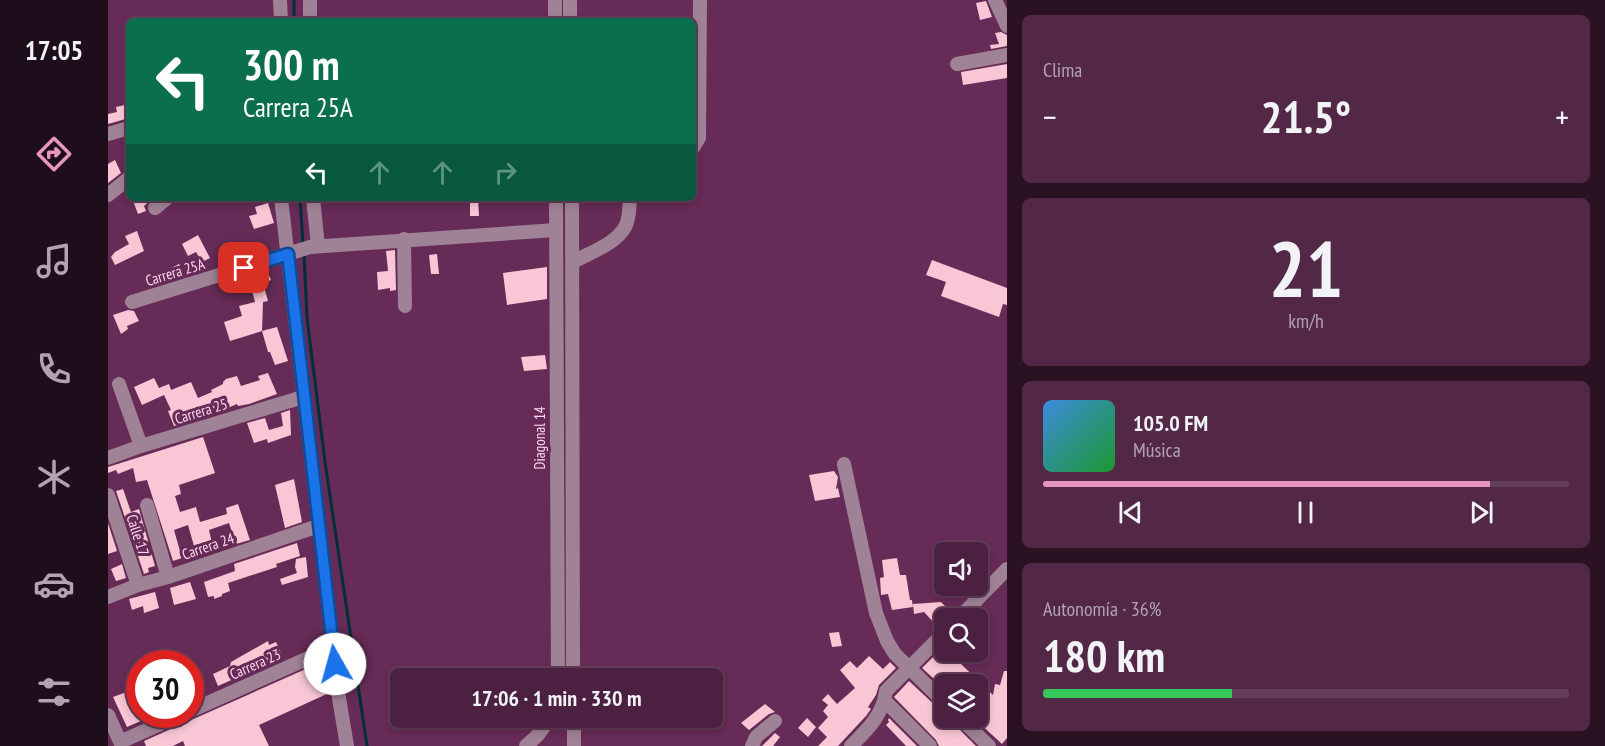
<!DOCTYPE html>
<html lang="es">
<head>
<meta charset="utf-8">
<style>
  body { margin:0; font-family:"PT Sans Narrow",sans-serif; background:#532847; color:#f1f3f6; height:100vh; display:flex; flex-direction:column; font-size:22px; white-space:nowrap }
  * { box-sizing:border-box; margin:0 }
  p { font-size:20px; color:#b2a3b1 }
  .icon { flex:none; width:33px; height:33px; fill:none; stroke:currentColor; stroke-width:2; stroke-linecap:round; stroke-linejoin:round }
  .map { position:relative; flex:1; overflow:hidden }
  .panel { display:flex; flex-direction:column; gap:15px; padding:15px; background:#2a1223; width:598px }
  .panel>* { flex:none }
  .hud { position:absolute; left:18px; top:18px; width:570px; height:183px; border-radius:9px; box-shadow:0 3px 9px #0003,0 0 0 2px #633e59; background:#0b6e4f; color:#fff; overflow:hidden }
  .tools { position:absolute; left:826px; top:542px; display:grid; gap:12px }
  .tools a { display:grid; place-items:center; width:54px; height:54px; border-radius:9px; background:#4c2040; box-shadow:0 3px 9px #0003,0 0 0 2px #633e59; font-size:30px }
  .speed { position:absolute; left:18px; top:650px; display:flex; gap:12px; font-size:30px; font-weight:700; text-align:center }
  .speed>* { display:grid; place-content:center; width:78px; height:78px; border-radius:50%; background:#4c2040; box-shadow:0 3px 9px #0003,0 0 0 2px #633e59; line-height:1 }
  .speed .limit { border:9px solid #d22; background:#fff; color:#111 }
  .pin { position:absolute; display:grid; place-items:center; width:51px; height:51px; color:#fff; margin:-26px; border-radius:12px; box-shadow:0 3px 9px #0006 }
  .me { position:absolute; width:66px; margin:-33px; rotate:353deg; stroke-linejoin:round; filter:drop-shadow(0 0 4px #0008) }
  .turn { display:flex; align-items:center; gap:21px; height:126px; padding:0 18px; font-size:27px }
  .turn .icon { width:78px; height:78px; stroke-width:2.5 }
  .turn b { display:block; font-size:42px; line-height:51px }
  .lanes { display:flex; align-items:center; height:57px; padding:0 18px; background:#0003; justify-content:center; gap:30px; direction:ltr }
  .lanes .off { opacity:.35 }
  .big { font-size:45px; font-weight:800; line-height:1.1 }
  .panel .widget { flex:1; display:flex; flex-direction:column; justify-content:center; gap:9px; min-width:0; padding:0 21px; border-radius:9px; background:#532847 }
  .panel .dial { align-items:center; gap:0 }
  .dial b { font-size:78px; line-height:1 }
  .song { display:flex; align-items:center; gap:18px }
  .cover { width:72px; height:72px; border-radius:9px; background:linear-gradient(135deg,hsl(210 70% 55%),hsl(130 70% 35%)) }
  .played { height:6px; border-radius:3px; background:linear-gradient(90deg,#e797bd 85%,#633e59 85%) }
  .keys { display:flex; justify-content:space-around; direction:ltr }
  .heat { display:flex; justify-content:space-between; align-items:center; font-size:33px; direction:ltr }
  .charge { height:9px; border-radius:4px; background:linear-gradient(90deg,#34c759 36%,#633e59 0) }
  .trip { position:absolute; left:282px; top:668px; width:333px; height:60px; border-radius:9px; background:#4c2040; box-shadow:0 3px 9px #0003,0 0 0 2px #633e59; font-weight:800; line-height:60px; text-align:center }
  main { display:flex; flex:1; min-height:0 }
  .dock { display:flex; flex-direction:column; width:108px; justify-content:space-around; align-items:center; background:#1e0d1a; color:#b2a3b1 }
  .dock .icon { width:42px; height:42px }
  .dock .on { color:#e797bd }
  .dock b { font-size:27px; color:#f1f3f6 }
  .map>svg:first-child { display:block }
</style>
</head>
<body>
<main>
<nav class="dock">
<b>17:05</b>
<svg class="icon on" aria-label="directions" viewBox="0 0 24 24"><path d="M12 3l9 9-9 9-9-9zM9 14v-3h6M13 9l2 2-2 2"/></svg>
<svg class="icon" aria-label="music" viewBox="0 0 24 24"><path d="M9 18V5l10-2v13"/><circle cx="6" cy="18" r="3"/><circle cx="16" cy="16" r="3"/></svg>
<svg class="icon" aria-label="phone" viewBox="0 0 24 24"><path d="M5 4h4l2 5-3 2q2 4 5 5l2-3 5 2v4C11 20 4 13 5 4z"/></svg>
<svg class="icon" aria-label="climate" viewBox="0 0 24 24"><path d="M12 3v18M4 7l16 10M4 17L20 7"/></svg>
<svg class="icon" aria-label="car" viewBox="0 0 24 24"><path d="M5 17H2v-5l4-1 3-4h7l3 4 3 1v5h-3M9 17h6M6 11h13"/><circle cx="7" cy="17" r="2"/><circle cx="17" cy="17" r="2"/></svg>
<svg class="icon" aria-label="filters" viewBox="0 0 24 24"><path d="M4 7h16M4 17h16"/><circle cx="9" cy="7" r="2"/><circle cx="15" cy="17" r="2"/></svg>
</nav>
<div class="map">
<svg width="899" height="746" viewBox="0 0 899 746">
  <rect width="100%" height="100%" fill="#662b56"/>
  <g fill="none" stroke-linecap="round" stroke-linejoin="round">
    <path stroke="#002f3a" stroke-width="3" d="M186 0V21
      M192 198 195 244
      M196 254 199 318 217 462 259 746"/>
  </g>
  <path fill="#f8c6d4" d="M878 1 884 17 872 20 868 3Z
    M893 32 899 35V46L883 49 882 45 891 44 887 33Z
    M899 64V78L855 85 853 72Z
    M21 104V118L0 124V114L9 112 8 107Z
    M7 160 13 173 0 183V164Z
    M24 198H45L36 206 38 211 30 214Z
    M362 198H370L371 216H362Z
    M160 203 166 223 146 229 141 216 149 214 147 207Z
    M29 231 36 251 7 265 3 257 7 252 21 244 17 236Z
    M90 235 102 258 94 262 88 252 80 256 74 244Z
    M287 250 288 290 282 291V288L270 290 269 272 280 271 278 251Z
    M329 254 331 274H323L321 255Z
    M824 260 899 288V305L895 304 891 317 833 296 838 282 818 275Z
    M71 264 78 276 65 280 60 270Z
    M439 267V299L399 305 395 273Z
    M159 270 163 280 155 283 160 301 155 302 154 331 169 327 180 361 167 365 162 352H160L154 331 122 341 116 322 134 316 131 306 147 302 143 286 125 292 122 281Z
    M20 310 26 311 31 321 19 326 20 329 13 334 5 315Z
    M437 355 439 369 416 371 413 357Z
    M160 373 169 394 141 404 130 406 129 404 108 413 103 403 87 410 92 419 66 426 60 411 63 410 56 395 34 405 26 387 46 378 51 388 61 384 63 390 83 382 90 398 104 392 103 390 115 384V382L118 379 129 376 133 386 152 380 150 376Z
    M182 410 183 435 160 443 159 439 146 443 139 423 157 418 161 430 175 426 173 413Z
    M95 437 107 473 71 485 73 494 67 496 72 512 88 507 92 522 119 514 118 508 130 504 142 540 128 544 121 523 101 530 105 547 88 553 80 525 66 530 74 558 65 561 39 480 28 482 25 468 10 474 8 470 0 473V467Z
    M726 471 730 477 728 489 730 488 732 497 707 501 701 475Z
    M186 479 194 522 177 528 167 485Z
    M15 489 23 512 31 509 47 566 40 568 41 572 36 574 8 491Z
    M0 523 9 551 0 554Z
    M189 543 192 556 168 564 169 567 120 583 122 591 114 594V596L106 599V596L100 597 96 582 127 571 126 564Z
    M198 557 200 577 174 585 172 579 189 573 187 567 188 559Z
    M789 558 792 575H798L802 600H804L805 607 784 610 780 594 773 595 772 578 776 577 774 560Z
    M14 564 18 578 8 581 3 569Z
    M82 582 88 599 66 605 62 588Z
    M47 592 51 608 36 613 35 606 24 610 21 599Z
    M833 602 844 613 842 618H837V623L827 630 828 625 816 612 806 614 805 604Z
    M731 632 734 646 724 647 721 633Z
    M160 641 161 645 168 642 175 657 110 686 105 674 122 666 123 662Z
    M852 651H866L853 664 885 695 887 684 892 685 896 671H899V738L894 744 870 722V684H837V689L814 668 825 657 830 663 835 660 839 664 845 658 846 660Z
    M761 656 775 669 782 662 788 668 771 685 768 695 760 707 763 709 758 716 730 746H710L719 737 710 728 720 717 715 711 720 705 714 700 720 694 729 704 747 688 732 670 742 661 749 668Z
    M218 660 221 693 151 725 161 746H77L75 741 65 746H38L36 741Z
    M801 681 831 709 837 712V717H842L845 723 868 746H831L828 740 786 697Z
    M32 687V714H49L19 727 5 697Z
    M657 704 667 712 661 714 641 730 633 723Z
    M699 718 708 727 700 737 690 728Z
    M781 718 809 746H798L778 725 781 722 780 720Z
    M667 733 672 737 665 746H654Z"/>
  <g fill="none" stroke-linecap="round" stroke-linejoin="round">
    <path stroke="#a08296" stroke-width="14" d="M172 0 173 21
      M202 0V21
      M447 0V21
      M462 0V21
      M887 0 899 26
      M849 64 899 55
      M0 134 21 128
      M585 148 591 138 592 0
      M0 195 21 178
      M173 198 231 698 239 746
      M205 198 210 246
      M448 198 450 678
      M464 198 465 678
      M47 208 59 198
      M296 239 297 306
      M465 262C481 253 508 244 517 227 522 219 521 207 522 198
      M24 302 202 247 448 230
      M11 384 33 446
      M0 458 33 446 195 397
      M736 464 768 613 779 641 787 654 837 703
      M0 495 30 585
      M39 505 60 577
      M0 597 30 585 60 577 210 526
      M851 618 899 569
      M777 701 822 746
      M82 711 225 647
      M0 715 14 746
      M466 717V746
      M851 717 881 746
      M12 742 75 714
      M418 746 430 735 443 717
      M644 746 648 737 667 721
      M743 746C759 730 775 715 778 691L837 632"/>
  </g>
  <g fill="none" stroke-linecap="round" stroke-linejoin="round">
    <defs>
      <path id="route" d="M136 268 180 254 227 664"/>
    </defs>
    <use href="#route" stroke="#114b97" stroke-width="15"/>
    <use href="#route" stroke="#1a73e8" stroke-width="10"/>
  </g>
  <g text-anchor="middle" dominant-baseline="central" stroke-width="6" stroke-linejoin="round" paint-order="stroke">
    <g font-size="15" fill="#fed9f1" stroke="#662b56">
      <text transform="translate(67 272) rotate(-17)">Carrera 25A</text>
      <text transform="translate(93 411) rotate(-17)">Carrera 25</text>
      <text transform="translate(431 438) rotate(-90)">Diagonal 14</text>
      <text transform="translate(30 535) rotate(72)">Calle 17</text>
      <text transform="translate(100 546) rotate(-19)">Carrera 24</text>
      <text transform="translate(147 664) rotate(-24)">Carrera 23</text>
    </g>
  </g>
</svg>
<div class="tools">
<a><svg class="icon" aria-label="sound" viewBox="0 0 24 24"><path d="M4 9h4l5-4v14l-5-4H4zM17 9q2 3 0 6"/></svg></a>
<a><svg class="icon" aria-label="search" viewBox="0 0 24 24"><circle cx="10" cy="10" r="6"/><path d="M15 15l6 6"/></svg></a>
<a><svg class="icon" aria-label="layers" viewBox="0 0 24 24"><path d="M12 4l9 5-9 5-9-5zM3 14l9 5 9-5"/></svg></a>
</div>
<div class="speed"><div class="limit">30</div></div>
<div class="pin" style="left:136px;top:268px;background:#d93025"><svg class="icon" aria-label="arrive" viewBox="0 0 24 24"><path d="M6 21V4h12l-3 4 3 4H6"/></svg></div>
<svg class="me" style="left:227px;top:664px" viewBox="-20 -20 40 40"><circle r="19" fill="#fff"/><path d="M0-13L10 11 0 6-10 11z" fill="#1a73e8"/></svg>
<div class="trip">17:06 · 1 min · 330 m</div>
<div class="hud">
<div class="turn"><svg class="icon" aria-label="left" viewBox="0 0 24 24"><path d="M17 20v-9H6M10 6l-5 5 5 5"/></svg><div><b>300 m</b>Carrera 25A</div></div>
<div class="lanes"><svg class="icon" aria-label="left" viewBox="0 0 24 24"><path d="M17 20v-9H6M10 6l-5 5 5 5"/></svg><svg class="icon off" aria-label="ahead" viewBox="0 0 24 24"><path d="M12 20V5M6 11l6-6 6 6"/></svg><svg class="icon off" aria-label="ahead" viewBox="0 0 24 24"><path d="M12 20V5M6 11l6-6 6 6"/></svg><svg class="icon off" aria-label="right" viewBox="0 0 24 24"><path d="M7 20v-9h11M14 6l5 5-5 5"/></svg></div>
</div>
</div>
<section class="panel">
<div class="widget"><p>Clima</p>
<div class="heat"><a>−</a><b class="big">21.5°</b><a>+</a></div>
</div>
<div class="widget dial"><b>21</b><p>km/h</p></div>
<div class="widget">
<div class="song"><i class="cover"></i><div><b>105.0 FM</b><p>Música</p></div></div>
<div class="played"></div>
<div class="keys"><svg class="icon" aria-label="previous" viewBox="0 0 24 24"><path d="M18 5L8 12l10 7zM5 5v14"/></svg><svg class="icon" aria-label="pause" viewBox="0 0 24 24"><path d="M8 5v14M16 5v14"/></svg><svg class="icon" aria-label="next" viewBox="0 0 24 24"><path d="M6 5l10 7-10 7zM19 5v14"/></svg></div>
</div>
<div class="widget"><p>Autonomía · 36%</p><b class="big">180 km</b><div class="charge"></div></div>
</section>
</main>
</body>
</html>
